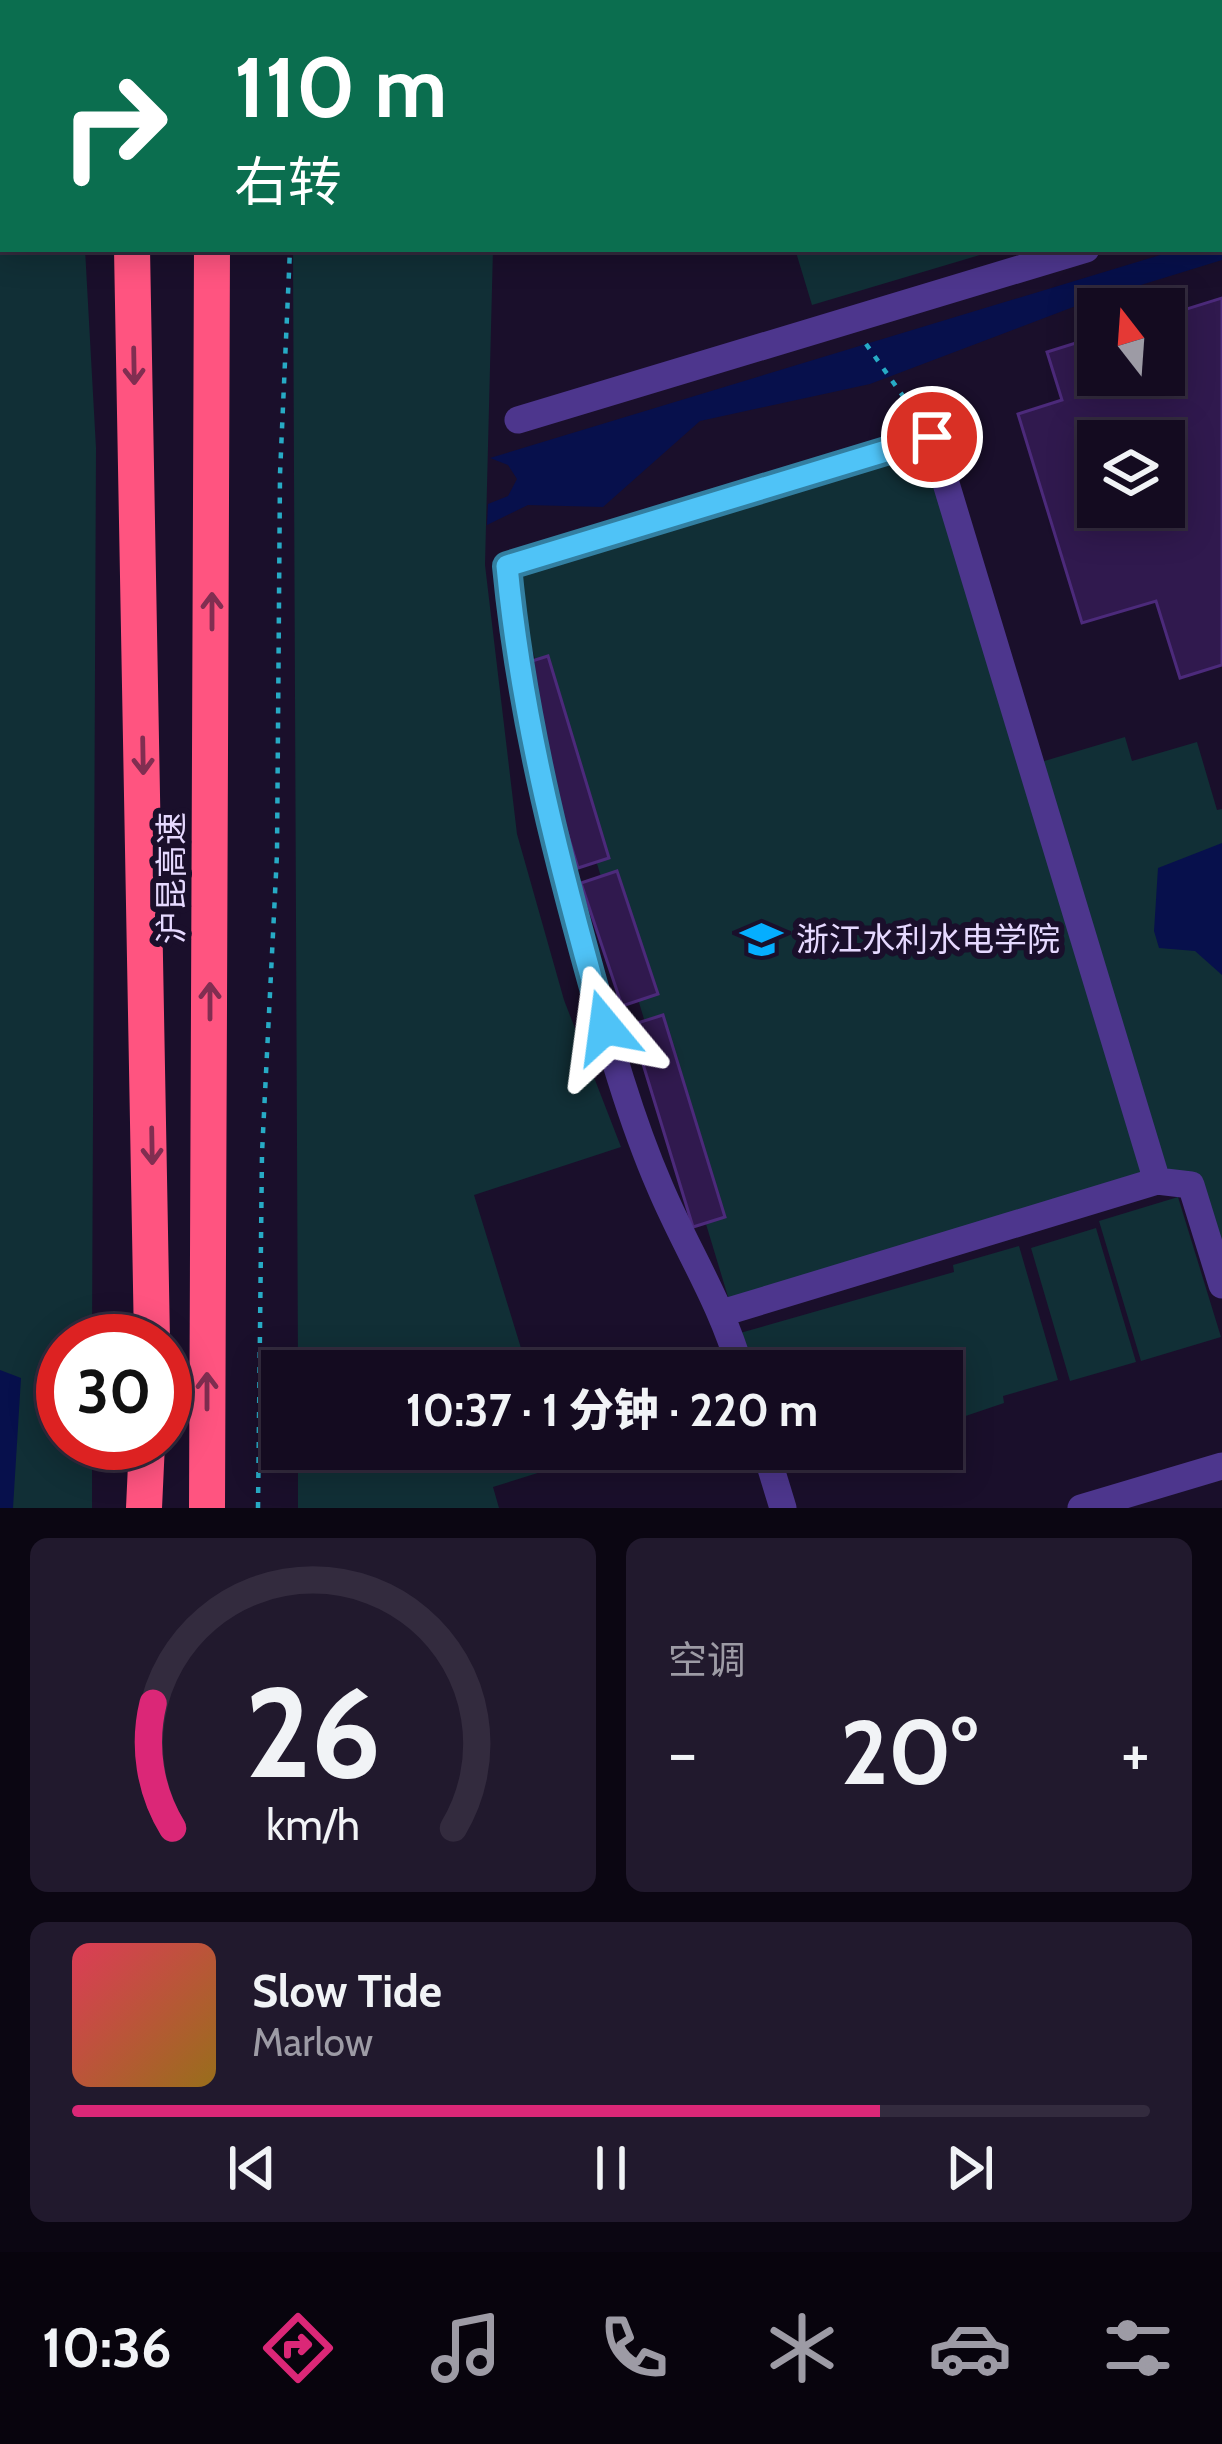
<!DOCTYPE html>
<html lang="zh">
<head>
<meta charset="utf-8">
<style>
  body { margin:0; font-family:Cabin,"Noto Sans SC",sans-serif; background:#21192d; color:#f1f3f6; height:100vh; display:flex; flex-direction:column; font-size:45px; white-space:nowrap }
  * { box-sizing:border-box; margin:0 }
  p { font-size:39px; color:#9d9ba5 }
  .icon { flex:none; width:66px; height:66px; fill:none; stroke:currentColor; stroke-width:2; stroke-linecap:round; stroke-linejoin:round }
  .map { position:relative; height:1508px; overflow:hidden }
  .side { display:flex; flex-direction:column; gap:30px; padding:30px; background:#0b0612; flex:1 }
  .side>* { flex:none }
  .top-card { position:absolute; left:0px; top:0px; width:1224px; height:252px; box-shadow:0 6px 30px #0003,0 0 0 3px #332b3e; background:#0b6e4f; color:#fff; overflow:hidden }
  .needle { width:78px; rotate:343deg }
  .controls { position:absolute; left:1077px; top:288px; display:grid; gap:24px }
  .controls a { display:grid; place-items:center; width:108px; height:108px; border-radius:0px; background:#140b20; box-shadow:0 6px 30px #0003,0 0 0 3px #332b3e; font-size:60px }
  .speed { position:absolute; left:36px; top:1314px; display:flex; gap:24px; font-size:60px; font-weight:700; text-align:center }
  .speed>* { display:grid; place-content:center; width:156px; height:156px; border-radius:50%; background:#140b20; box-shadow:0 6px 30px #0003,0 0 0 3px #332b3e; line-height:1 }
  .speed .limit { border:18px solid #d22; background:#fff; color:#111 }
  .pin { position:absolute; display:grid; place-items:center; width:102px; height:102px; color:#fff; margin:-51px; border:6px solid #fff; border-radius:50%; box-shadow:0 3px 12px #0007 }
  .me { position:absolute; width:132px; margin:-66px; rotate:344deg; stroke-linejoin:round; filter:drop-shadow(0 0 9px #0008) }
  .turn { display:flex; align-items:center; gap:42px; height:252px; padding:0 36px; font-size:54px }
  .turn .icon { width:156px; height:156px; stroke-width:2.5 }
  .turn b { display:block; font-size:84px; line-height:102px }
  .big { font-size:90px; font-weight:800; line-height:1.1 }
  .side .tile { flex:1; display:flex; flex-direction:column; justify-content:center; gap:18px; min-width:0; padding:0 42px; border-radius:18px; background:#21192d }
  .side .dial { align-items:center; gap:0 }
  .dial svg { height:312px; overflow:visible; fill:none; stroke:#332b3e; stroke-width:7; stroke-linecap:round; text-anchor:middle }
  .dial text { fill:#f1f3f6; stroke:none }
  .song { display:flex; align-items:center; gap:36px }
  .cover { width:144px; height:144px; border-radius:18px; background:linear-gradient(135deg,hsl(350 70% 55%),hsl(40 70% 35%)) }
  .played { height:12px; border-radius:6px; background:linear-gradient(90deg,#db2777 75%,#332b3e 75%) }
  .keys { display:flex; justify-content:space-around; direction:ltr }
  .heat { display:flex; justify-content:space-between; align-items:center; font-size:66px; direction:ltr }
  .side .tiles { flex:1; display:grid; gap:30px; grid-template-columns:1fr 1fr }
  .tile:last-child { grid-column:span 2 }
  .trip { position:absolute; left:261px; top:1350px; width:702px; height:120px; border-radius:0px; background:#140b20; box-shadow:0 6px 30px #0003,0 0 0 3px #332b3e; font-weight:800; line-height:120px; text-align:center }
  .dock { display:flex; height:192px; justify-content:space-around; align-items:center; background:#08040d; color:#9d9ba5 }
  .dock .icon { width:84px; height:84px }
  .dock .selected { color:#db2777 }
  .dock b { font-size:54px; color:#f1f3f6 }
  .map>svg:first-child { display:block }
</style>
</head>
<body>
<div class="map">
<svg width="1222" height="1508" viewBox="0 0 1222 1508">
  <rect width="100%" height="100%" fill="#1a0f2b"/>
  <path fill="#112f36" d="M0 0H71L3 3V249H85L96 448 92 1341H63V1443H92V1508H0Z
    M293 249H493L485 565 517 834 564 1000 621 1147 474 1195 528 1371H298Z
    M795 249H1000L812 305Z
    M932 437 1031 765 1125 737 1132 761 1197 742 1217 810 1222 809V1285L1191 1185 732 1310 507 566Z
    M1178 1197 1221 1337 1141 1361 1099 1221Z
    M1096 1228 1136 1362 1070 1381 1031 1248Z
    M1019 1246 1058 1380 1003 1396 1004 1403 942 1424V1371H751L740 1333 954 1272 953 1265Z
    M298 1449H552L557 1467 493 1487 499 1508H298Z"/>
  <path fill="#07104c" d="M1222 236V260L1089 301 870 384 700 421 603 507 528 505 487 525 488 504 508 496 517 479 508 465 490 458 1180 249H1221Z
    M1222 843V975L1195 951 1159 948 1154 931 1158 868Z
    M0 1370 21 1378 13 1508H0Z"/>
  <path fill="#30194e" stroke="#4c2a7b" stroke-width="3" fill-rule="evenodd" d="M1222 298V665L1180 678 1156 601 1082 623 1018 414 1062 400 1047 352 1098 336V375H1164V316ZM1098 441H1164V507H1098Z
    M548 656 609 858 578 868 516 666Z
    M617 871 658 994 622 1006 581 883Z
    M663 1015 725 1217 693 1227 631 1025Z"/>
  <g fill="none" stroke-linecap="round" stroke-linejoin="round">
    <path stroke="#27abc5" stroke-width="4.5" stroke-dasharray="6 9" stroke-linecap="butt" d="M280 3V0
      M866 344 915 413
      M258 1508 262 1153 277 854 280 474 290 249"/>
    <path stroke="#4d368d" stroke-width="27" d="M1062 0 1063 3
      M1221 208H1222
      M518 420 1086 249
      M732 1310 1157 1181
      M741 1371C720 1299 688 1253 660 1187 630 1118 609 1042 589 969 551 836 520 704 507 566L932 437 1157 1181 1191 1185 1222 1285
      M765 1449 783 1508
      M1081 1508 1222 1466"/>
    <path stroke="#ff5480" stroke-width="36" d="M126 0V3
      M209 0V3
      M132 249 152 1341
      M144 1508 147 1443
      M207 1508 212 249"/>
  </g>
  <defs><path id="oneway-shaft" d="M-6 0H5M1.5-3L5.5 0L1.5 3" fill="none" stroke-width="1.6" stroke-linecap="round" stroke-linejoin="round" transform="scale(3)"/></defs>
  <g stroke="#812e51">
    <use href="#oneway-shaft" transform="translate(134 366) rotate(89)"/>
    <use href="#oneway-shaft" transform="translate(212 611) rotate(-90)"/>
    <use href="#oneway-shaft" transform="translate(143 756) rotate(89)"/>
    <use href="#oneway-shaft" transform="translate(210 1001) rotate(-90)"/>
    <use href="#oneway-shaft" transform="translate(152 1146) rotate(89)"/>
    <use href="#oneway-shaft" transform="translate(207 1391) rotate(-90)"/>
  </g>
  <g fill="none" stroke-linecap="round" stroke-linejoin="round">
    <defs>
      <path id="route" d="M605 1027C562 875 522 724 507 566L932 437"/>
    </defs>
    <use href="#route" stroke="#337fa1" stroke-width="30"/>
    <use href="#route" stroke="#4fc3f7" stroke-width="21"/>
  </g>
  <defs>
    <symbol id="university-bare" viewBox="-9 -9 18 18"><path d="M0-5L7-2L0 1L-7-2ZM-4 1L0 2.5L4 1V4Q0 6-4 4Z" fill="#05aeff" stroke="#1a0f2b" stroke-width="2.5" paint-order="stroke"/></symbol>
  </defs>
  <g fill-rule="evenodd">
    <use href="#university-bare" x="732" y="910" width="59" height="59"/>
  </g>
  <g text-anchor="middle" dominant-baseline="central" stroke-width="12" stroke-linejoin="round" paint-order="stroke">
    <g font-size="33" fill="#e6d9ff" stroke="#1a0f2b">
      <text transform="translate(171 878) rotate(-90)">沪昆高速</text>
    </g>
    <g font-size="33" fill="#e6d9ff" stroke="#1a0f2b" text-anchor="start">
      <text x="796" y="939">浙江水利水电学院</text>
    </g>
  </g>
</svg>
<div class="controls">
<a><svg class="needle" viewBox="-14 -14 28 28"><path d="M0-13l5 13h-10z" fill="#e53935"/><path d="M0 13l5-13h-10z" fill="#9d9ba5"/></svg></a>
<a><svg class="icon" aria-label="layers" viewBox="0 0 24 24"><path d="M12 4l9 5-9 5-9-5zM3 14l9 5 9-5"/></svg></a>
</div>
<div class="speed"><div class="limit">30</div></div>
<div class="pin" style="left:932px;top:437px;background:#d93025"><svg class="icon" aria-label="arrive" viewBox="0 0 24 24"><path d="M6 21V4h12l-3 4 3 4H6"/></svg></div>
<svg class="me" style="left:605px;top:1027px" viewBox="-20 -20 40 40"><path d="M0-17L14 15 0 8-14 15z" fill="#4fc3f7" stroke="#fff" stroke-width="4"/></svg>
<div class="trip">10:37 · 1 分钟 · 220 m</div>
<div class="top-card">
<div class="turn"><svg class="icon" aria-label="right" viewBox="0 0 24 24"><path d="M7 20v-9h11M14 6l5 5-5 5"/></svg><div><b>110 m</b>右转</div></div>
</div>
</div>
<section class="side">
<div class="tiles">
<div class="tile dial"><svg viewBox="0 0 100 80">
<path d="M14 69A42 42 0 1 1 86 69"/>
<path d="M14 69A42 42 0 0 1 9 37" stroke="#db2777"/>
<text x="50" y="56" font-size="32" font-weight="700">26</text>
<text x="50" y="72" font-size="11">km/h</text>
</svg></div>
<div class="tile"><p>空调</p>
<div class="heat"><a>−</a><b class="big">20°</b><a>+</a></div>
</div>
<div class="tile">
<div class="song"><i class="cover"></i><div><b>Slow Tide</b><p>Marlow</p></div></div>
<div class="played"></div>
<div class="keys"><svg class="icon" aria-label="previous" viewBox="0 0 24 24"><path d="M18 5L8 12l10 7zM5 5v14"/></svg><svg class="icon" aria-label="pause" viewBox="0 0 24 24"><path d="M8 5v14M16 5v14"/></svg><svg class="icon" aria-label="next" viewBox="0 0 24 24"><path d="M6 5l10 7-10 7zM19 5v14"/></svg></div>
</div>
</div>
</section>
<nav class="dock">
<b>10:36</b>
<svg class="icon selected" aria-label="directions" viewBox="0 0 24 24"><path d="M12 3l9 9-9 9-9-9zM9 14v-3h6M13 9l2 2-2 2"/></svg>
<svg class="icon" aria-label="music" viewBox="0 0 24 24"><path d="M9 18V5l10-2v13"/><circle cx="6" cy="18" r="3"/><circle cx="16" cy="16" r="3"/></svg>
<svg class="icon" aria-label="phone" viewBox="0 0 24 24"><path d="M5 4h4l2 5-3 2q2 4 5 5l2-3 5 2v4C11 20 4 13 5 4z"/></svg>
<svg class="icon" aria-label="climate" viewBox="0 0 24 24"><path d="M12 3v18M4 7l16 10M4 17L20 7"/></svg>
<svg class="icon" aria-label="car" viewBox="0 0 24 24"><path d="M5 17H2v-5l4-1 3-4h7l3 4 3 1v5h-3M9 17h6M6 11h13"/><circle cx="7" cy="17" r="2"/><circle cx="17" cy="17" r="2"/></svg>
<svg class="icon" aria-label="filters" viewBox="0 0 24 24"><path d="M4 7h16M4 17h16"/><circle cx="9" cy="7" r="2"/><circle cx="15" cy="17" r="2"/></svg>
</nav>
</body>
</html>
